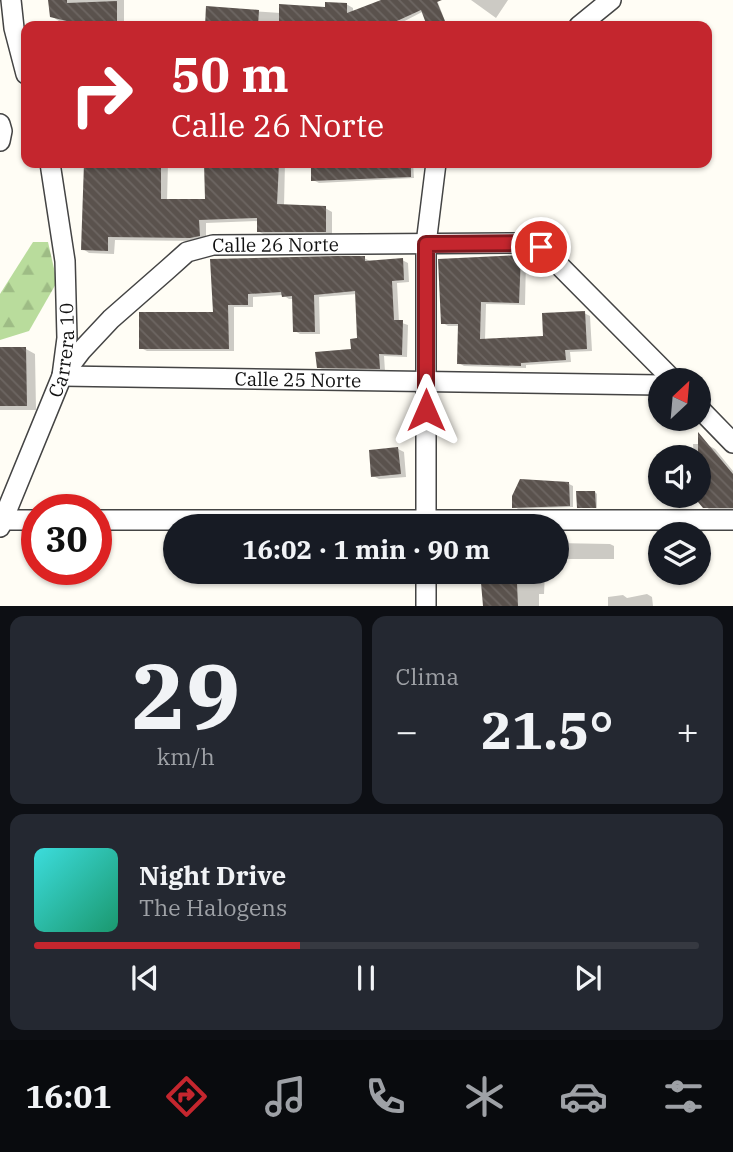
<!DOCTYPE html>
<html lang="es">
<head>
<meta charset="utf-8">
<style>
  body { margin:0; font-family:"IBM Plex Serif",serif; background:#242831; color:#f1f3f6; height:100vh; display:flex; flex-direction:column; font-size:26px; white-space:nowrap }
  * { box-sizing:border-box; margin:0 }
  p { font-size:23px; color:#9ea1a6 }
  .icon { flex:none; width:38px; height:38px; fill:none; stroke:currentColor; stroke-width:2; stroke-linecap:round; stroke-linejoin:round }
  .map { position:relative; height:606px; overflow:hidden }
  .sheet { display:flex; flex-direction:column; gap:10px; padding:10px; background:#0d0f14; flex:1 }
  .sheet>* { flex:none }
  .banner { position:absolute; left:21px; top:21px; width:691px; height:147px; border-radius:14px; box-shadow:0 2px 5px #0004; background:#c4262e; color:#fff; overflow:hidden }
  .needle { width:46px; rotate:26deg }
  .tools { position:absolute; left:648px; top:368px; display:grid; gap:14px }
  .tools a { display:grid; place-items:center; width:63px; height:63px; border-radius:50%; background:#171b24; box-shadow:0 2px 5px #0004; font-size:35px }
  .speed { position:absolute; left:21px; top:494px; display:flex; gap:14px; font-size:35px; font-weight:700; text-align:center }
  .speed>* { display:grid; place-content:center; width:91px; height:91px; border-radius:50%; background:#171b24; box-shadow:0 2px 5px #0004; line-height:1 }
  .speed .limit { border:10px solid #d22; background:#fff; color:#111 }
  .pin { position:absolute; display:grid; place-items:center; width:60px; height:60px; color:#fff; margin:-30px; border:4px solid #fff; border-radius:50%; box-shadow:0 2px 7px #0007 }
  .me { position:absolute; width:77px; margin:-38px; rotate:0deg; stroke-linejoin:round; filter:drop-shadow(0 0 5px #0008) }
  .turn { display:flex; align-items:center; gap:24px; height:147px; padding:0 35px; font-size:32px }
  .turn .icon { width:91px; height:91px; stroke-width:2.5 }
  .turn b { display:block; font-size:49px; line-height:60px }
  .big { font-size:52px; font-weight:800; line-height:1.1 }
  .sheet .widget { flex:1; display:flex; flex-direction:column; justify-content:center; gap:10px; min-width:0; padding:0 24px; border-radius:14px; background:#242831 }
  .sheet .dial { align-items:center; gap:0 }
  .dial b { font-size:91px; line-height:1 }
  .song { display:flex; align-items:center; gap:21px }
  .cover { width:84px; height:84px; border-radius:10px; background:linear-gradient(135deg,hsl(180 70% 55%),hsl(160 70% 35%)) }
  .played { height:7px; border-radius:4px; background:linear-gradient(90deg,#c4262e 40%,#363941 40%) }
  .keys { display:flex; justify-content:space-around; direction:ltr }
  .heat { display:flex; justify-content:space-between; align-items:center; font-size:38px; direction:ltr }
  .sheet .tiles { flex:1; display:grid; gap:10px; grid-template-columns:1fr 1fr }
  .widget:last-child { grid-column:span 2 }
  .trip { position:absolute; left:163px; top:514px; width:406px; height:70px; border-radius:35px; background:#171b24; box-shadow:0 2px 5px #0004; font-weight:800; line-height:70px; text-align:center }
  .menu { display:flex; height:112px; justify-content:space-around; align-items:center; background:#090b0e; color:#9ea1a6 }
  .menu .icon { width:49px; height:49px }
  .menu .selected { color:#c4262e }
  .menu b { font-size:32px; color:#f1f3f6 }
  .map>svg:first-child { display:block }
</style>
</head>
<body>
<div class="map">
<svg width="733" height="606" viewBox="0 0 733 606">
  <defs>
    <pattern id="forest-firs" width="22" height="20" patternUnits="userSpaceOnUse" patternTransform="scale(1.75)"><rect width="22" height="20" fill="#b9dc9c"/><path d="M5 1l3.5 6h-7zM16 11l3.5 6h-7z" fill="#9ebc85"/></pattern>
    <pattern id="building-back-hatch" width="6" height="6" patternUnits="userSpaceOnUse" patternTransform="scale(1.75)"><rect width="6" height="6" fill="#5a524d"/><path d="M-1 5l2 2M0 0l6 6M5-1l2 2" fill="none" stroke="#6d6662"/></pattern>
  </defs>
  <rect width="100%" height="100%" fill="#fffdf5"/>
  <path fill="url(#forest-firs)" d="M33 242H48L57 282 29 331 0 340V294Z"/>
  <path fill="#0003" d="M49 0H124V26H82L59 21 51 16Z
    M387 0H437L447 26H429L424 11 395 26H377L370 6Z
    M471 0H508L496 18Z
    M346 4 353 8V26H207L208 8 281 13Z
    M85 163H168L167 201 207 200 205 163H285L284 206 325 208 332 212V235H265L258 231 259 221 206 223V239L198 241 115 240 114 254 89 253 83 249Z
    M310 163H413L414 178 319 183 313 180Z
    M521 257 526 260 525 305 486 304 485 340 545 337 584 313 590 316 592 351 570 352 571 362 526 365V368L464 366 459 363 460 326H448L443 323Z
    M364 258 370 261 402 260 408 263 409 282 397 283 399 322 408 325 407 357 384 356 385 371 324 370 318 367 353 351 359 340 357 294 319 297 320 334H300L295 331 294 299H289L283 295 253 297V307H234V351H147L141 348 215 314 212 260Z
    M0 349H26L35 354 36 410H0Z
    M693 444H706L715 449 733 471V512H714L704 506 697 497 698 457H694Z
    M398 449 404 452 406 477 379 479 373 476Z
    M569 484 573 486V507L518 509 514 506Z
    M595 492 597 494V508L579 507Z
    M556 543 610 544 614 546V559H556Z
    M499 572H545L544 594H539V606H485L483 584 500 583Z
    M647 594 652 597 653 606H608V597L623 595 627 598Z"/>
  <path fill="url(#building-back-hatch)" d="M48 0H67V3L117 1V22L75 23 50 17Z
    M381 0H442L437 2 447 26H427L421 10 386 26H316L279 23V4L325 7V2L347 3V13Z
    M206 6 259 10 258 26H205Z
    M84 163H161V199H205L204 163H279L277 204 326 206V232H257V218L199 220 200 236 190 238 108 237V251L81 250Z
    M311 163H411V177L311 181Z
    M521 255 519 303 481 302 480 339 543 336 542 313 585 311 587 349 565 350 566 360 521 363V366L457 364 458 324H441L438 259Z
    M337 256H365V261L403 258 404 280 392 281 394 320H403L402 355 379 354 380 369 317 368 315 352 351 349 350 339 357 338 355 291 314 295 315 332H293L292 296 282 297 281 292 248 294V305H228L229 349H139V312H213L210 259Z
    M0 347H26L27 406H0Z
    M698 432 733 474V508H703L698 502Z
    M398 447 401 474 371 477 369 450Z
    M520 479 569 482 570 506 512 508V496Z
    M576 491H595L596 508H577Z
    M481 583H517L518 606H483Z"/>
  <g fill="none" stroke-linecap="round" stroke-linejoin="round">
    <defs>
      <g id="minor">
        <path d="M11 0 14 28 26 74"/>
        <path d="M579 26 611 0"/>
        <path d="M0 124 2 131 0 141"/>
        <path id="s1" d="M62 376 81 351 111 319 168 269 187 252 213 245 527 243 541 247 673 380"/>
        <path id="s2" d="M62 376 660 385"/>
        <path d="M698 407 733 443"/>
        <path d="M2 520H37"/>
        <path d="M96 520H733"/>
        <path id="s3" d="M0 527 62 376 67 338 65 261 50 163"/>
        <path d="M426 527V244L436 163"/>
        <path d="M426 572V606"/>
      </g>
    </defs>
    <use href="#minor" stroke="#444" stroke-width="22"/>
    <use href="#minor" stroke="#fff" stroke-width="19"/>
  </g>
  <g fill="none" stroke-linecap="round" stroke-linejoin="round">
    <defs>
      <path id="route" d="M426 410V244L527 243 541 247"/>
    </defs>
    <use href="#route" stroke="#7f191e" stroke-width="18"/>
    <use href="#route" stroke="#c4262e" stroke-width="12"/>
  </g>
  <g text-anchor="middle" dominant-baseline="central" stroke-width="7" stroke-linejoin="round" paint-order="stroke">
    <g font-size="19" fill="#111" stroke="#fff">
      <text stroke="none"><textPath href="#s1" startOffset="266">Calle 26 Norte</textPath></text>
      <text stroke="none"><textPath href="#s3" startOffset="189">Carrera 10</textPath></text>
      <text stroke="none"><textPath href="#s2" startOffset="236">Calle 25 Norte</textPath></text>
    </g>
  </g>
</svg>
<div class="tools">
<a><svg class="needle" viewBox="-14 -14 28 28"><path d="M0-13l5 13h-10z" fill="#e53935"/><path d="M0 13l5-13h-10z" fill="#9ea1a6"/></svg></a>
<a><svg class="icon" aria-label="sound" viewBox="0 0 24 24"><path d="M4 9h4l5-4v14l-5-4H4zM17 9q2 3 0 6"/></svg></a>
<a><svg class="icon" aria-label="layers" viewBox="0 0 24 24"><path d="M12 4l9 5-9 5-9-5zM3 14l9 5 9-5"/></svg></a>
</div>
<div class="speed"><div class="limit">30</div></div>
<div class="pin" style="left:541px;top:247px;background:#d93025"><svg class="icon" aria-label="arrive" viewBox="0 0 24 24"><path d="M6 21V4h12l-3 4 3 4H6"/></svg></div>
<svg class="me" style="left:426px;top:410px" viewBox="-20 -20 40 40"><path d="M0-17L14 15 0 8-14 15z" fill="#c4262e" stroke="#fff" stroke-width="4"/></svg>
<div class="trip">16:02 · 1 min · 90 m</div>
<div class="banner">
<div class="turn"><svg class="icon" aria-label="right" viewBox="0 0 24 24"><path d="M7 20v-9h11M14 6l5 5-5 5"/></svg><div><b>50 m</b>Calle 26 Norte</div></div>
</div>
</div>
<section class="sheet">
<div class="tiles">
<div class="widget dial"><b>29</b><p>km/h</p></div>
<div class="widget"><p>Clima</p>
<div class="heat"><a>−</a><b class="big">21.5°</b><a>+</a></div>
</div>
<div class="widget">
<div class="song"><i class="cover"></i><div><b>Night Drive</b><p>The Halogens</p></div></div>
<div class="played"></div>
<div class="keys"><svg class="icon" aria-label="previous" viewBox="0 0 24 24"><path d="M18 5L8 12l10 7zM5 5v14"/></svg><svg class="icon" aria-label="pause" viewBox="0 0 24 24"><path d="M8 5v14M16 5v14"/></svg><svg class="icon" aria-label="next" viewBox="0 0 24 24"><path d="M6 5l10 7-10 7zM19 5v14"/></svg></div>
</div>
</div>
</section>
<nav class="menu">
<b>16:01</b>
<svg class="icon selected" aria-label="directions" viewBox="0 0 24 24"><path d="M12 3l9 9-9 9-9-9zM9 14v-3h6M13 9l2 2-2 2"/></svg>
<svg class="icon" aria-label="music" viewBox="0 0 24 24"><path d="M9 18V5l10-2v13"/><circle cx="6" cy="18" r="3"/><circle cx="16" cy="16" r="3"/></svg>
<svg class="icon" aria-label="phone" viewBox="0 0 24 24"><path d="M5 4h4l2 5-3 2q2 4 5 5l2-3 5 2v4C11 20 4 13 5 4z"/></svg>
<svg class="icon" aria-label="climate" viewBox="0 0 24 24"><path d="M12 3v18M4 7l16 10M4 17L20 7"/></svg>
<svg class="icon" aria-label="car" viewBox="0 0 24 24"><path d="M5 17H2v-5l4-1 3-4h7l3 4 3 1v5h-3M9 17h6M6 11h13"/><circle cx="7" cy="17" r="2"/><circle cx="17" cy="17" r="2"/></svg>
<svg class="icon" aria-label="filters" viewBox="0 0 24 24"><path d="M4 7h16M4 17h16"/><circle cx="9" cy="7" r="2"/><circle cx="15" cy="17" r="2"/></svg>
</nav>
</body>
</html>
